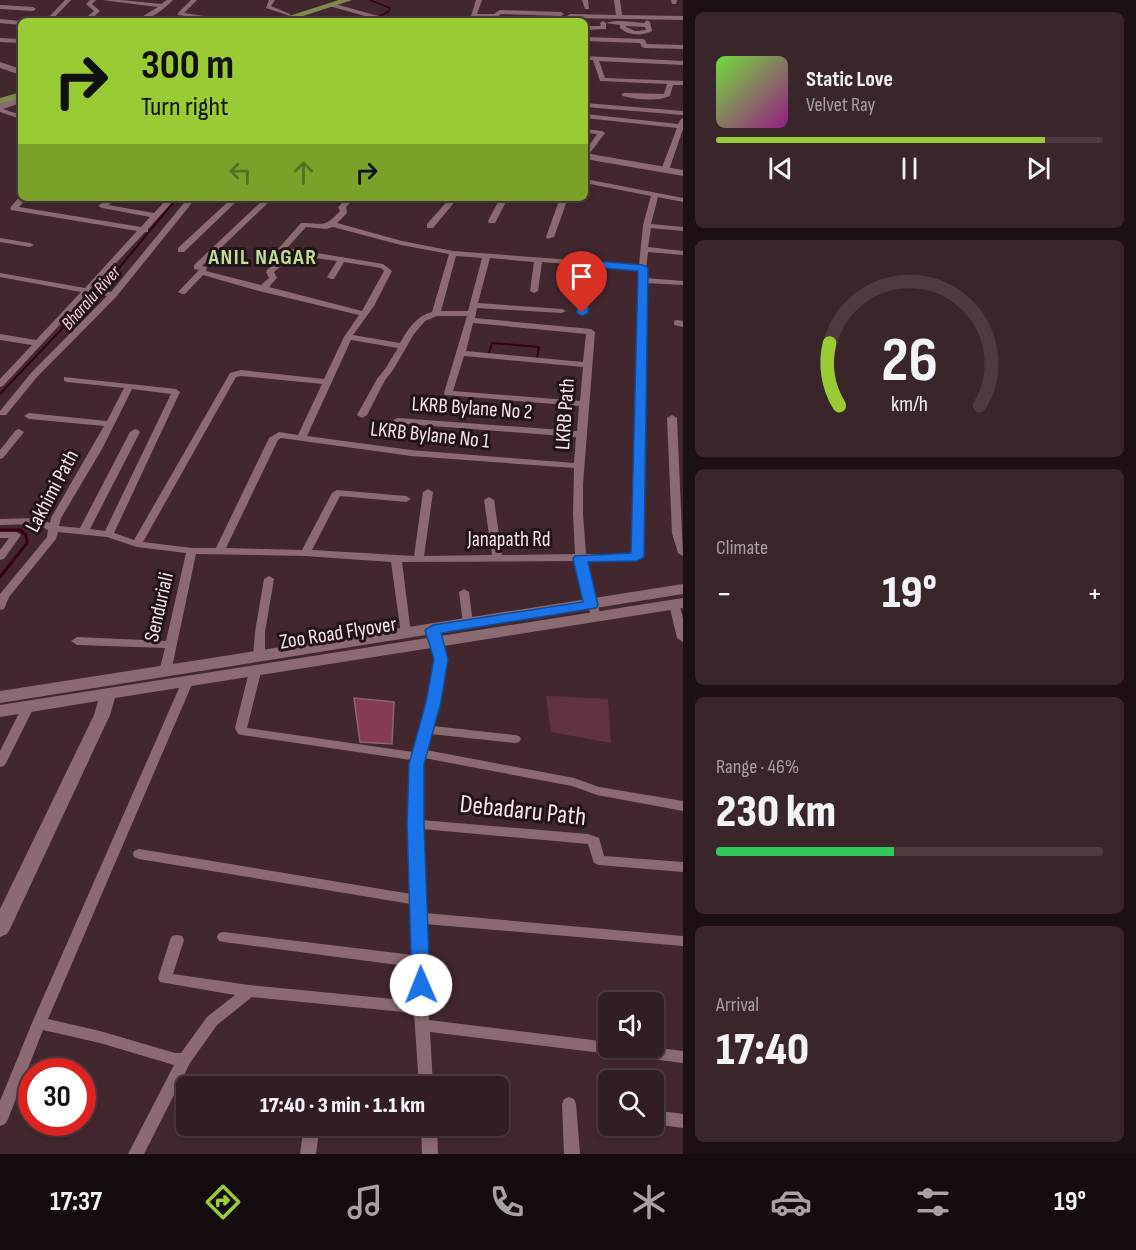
<!DOCTYPE html>
<html lang="en">
<head>
<meta charset="utf-8">
<style>
  body { margin:0; font-family:"Sofia Sans Condensed",sans-serif; background:#3a262a; color:#f1f3f6; height:100vh; display:flex; flex-direction:column; font-size:22px; white-space:nowrap }
  * { box-sizing:border-box; margin:0 }
  p { font-size:20px; color:#a8a2a5 }
  .icon { flex:none; width:33px; height:33px; fill:none; stroke:currentColor; stroke-width:2; stroke-linecap:round; stroke-linejoin:round }
  .map { position:relative; flex:1; overflow:hidden }
  .drawer { display:flex; flex-direction:column; gap:12px; padding:12px; background:#1c1013; width:453px }
  .drawer>* { flex:none }
  .hud { position:absolute; left:18px; top:18px; width:570px; height:183px; border-radius:9px; box-shadow:0 3px 9px #0003,0 0 0 2px #4d3b40; background:#99cb35; color:#111; overflow:hidden }
  .tools { position:absolute; left:598px; top:992px; display:grid; gap:12px }
  .tools a { display:grid; place-items:center; width:66px; height:66px; border-radius:9px; background:#321d22; box-shadow:0 3px 9px #0003,0 0 0 2px #4d3b40; font-size:30px }
  .speed { position:absolute; left:18px; top:1058px; display:flex; gap:12px; font-size:30px; font-weight:700; text-align:center }
  .speed>* { display:grid; place-content:center; width:78px; height:78px; border-radius:50%; background:#321d22; box-shadow:0 3px 9px #0003,0 0 0 2px #4d3b40; line-height:1 }
  .speed .limit { border:9px solid #d22; background:#fff; color:#111 }
  .pin { position:absolute; display:grid; place-items:center; width:51px; height:51px; color:#fff; margin:-62px -26px; border-radius:50% 50% 50% 0; rotate:-45deg; box-shadow:0 0 6px #0007 }
  .pin .icon { rotate:45deg }
  .me { position:absolute; width:66px; margin:-33px; rotate:359deg; stroke-linejoin:round; filter:drop-shadow(0 0 4px #0008) }
  .turn { display:flex; align-items:center; gap:21px; height:126px; padding:0 24px; font-size:27px }
  .turn .icon { width:78px; height:78px; stroke-width:2.5 }
  .turn b { display:block; font-size:42px; line-height:51px }
  .lanes { display:flex; align-items:center; height:57px; padding:0 24px; background:#0003; justify-content:center; gap:30px; direction:ltr }
  .lanes .off { opacity:.35 }
  .big { font-size:45px; font-weight:800; line-height:1.1 }
  .drawer .tile { flex:1; display:flex; flex-direction:column; justify-content:center; gap:9px; min-width:0; padding:0 21px; border-radius:9px; background:#3a262a }
  .drawer .dial { align-items:center; gap:0 }
  .dial svg { height:156px; overflow:visible; fill:none; stroke:#4d3b40; stroke-width:7; stroke-linecap:round; text-anchor:middle }
  .dial text { fill:#f1f3f6; stroke:none }
  .song { display:flex; align-items:center; gap:18px }
  .cover { width:72px; height:72px; border-radius:9px; background:linear-gradient(135deg,hsl(100 70% 55%),hsl(310 70% 35%)) }
  .played { height:6px; border-radius:3px; background:linear-gradient(90deg,#99cb35 85%,#4d3b40 85%) }
  .keys { display:flex; justify-content:space-around; direction:ltr }
  .heat { display:flex; justify-content:space-between; align-items:center; font-size:33px; direction:ltr }
  .charge { height:9px; border-radius:4px; background:linear-gradient(90deg,#34c759 46%,#4d3b40 0) }
  .trip { position:absolute; left:176px; top:1076px; width:333px; height:60px; border-radius:9px; background:#321d22; box-shadow:0 3px 9px #0003,0 0 0 2px #4d3b40; font-weight:800; line-height:60px; text-align:center }
  .tab-bar { display:flex; height:96px; justify-content:space-around; align-items:center; background:#140c0e; color:#a8a2a5 }
  .tab-bar .icon { width:42px; height:42px }
  .tab-bar .selected { color:#99cb35 }
  .tab-bar b { font-size:27px; color:#f1f3f6 }
  main { display:flex; flex:1; min-height:0 }
  .map>svg:first-child { display:block }
</style>
</head>
<body>
<main>
<div class="map">
<svg width="683" height="1154" viewBox="0 0 683 1154">
  <rect width="100%" height="100%" fill="#43272e"/>
  <path fill="#61333f" d="M546 696 608 699 611 743 551 732Z"/>
  <g fill="none" stroke-linecap="round" stroke-linejoin="round">
    <path stroke="#360115" stroke-width="1.5" d="M370 0 390 8 389 11 372 21"/>
    <path stroke="#360115" stroke-width="2" d="M489 353 492 343 539 347 537 357
      M0 394 114 274 177 198"/>
    <path stroke="#360115" stroke-width="3" d="M0 530H20L26 535 27 543 0 577"/>
  </g>
  <path fill="#863b50" stroke="#88686f" stroke-width="1.5" d="M354 698 394 702 392 744 360 742Z"/>
  <g fill="none" stroke-linecap="round" stroke-linejoin="round">
    <path fill="#8b6b71" fill-rule="evenodd" d="M65 0H71L51 21H45Z
      M90 0H96L92 4 100 11 89 21H82L94 11 86 4Z
      M102 0H121L161 4 167 0H173C163 10 150 21 135 21L158 7Z
      M191 0H197L184 13 237 21H221L178 15V13Z
      M269 0H275L271 6 290 14V16L266 8Z
      M476 0H482L477 14H494L500 10 561 12 564 14 561 16 501 14 496 18H474L471 16Z
      M582 0H588L589 9H585Z
      M614 0H620L622 15 683 16V20L573 18 572 21H566L567 16 570 14 616 15Z
      M671 0H677L676 4H672Z
      M331 3 386 18 416 19 419 21H383L329 6V4Z
      M0 5 33 7 36 9 33 11 0 9Z
      M0 19 21 21V25L0 23Z
      M647 20 650 22 652 31C642 36 629 36 620 28V25L606 23C617 19 632 22 644 23ZM626 26 645 27 646 30 635 31 626 27Z
      M603 21 606 23V29L585 30V26H601L600 23Z
      M585 37 643 39 645 40 647 44 683 45V49L644 48 642 47 640 43 585 41Z
      M0 38 21 39V43L0 42Z
      M585 56 683 61V65L599 61 605 78 683 81V85H673L670 96C657 102 636 99 622 96V94L624 93 664 94 667 84 600 81 593 60H585Z
      M585 103 683 111V115L585 107Z
      M0 108 21 115V119L0 112Z
      M585 114 678 124 681 119 683 118V129L669 170 665 172 661 170 677 128 585 118Z
      M585 129 602 131 605 133 587 157 585 158V151L597 134 585 133Z
      M585 179 683 198V202L658 197 651 224 683 227V231L651 228 648 247 683 251V255L648 252 645 278 683 281V285L645 283 642 557 637 560 586 561 593 595 602 617 601 619H593L592 617 583 595 576 561 402 562 411 634 406 638 401 634 391 562 305 556 196 554 171 672 165 676 159 672 165 648 77 645 71 641 77 637 166 641 186 553 137 547 107 537 58 532 56 539 9 597 4 609 0 610V594L47 537 48 530 37 524 0 525V519L39 518 50 523 51 518 104 426 29 419 24 416 29 413 107 421 124 388 67 382 64 381V377L176 389 180 392 114 533 134 540 230 373 241 370 324 379 344 337 359 315 259 291 203 275 185 294H182L178 292 199 270 194 269V265L265 198H273L202 266 207 267 206 271 261 285 269 278 266 272 267 270 287 253 278 249 301 223C324 222 322 230 340 211L338 207 347 198H355L346 207 347 213 337 223 402 241 453 251 639 265 643 225 651 196 585 183ZM306 227 326 229 333 227 401 245 449 254 432 312C416 316 408 329 400 343L353 335 374 306 392 271 383 264 287 248ZM294 255 337 261 327 277 331 279H334L344 262 381 268 384 271 362 311 269 287 277 278 274 272ZM456 256 482 258 468 311H441ZM490 258 534 262 530 291 534 293 538 291 542 262 581 265 578 313 582 315 586 313 589 266 638 270 632 554H586L583 514V484L595 332 591 329 475 318 477 308 562 313 566 311 562 309 478 303ZM437 316H467L444 393 445 395 579 406 577 431 398 418 395 419 393 421 395 423 576 437 574 463 411 450 307 436 351 340 398 348 385 369 377 379 357 415 362 418 367 415 385 380 393 370 414 334 425 321ZM473 323 586 334 583 362 466 351ZM464 356 583 367 580 401 453 391ZM241 376 322 384 298 435 279 432 269 438 216 548H192L143 542 236 377ZM132 389 171 394 105 531 90 529 140 432 138 430 135 429 130 432 80 528 59 526 61 518 102 449ZM281 438 411 456 574 468 573 514 575 554 502 555 494 500 489 497 484 500 492 555 424 556 433 492 428 489 423 492 414 556 312 550 340 496 406 502 411 499 406 496 337 490 332 493 302 550 226 548 278 440Z
      M20 196 21 198H27L19 207 141 227 150 217 102 208 98 206 109 198H118L108 205 154 213 168 198H176L148 229V232H145L92 289 111 292 188 198H196L116 297 37 377 6 415H0V411L31 373 107 296 89 293 3 386 0 387V379L32 345 0 340V334L36 340 81 292 0 277V273L85 288 137 231 11 210 10 208Z
      M232 198H240L184 252H178V248Z
      M450 198H458L433 228H427V224Z
      M500 198H508L495 223H489L488 221Z
      M560 198H568L554 237 547 239 546 237Z
      M0 238 30 243 34 245 30 247 0 242Z
      M677 320 683 321V327L674 325V321Z
      M672 415 677 418 683 556 678 553 672 533 667 418Z
      M19 429 24 432 3 458 0 459V450L16 430Z
      M0 532H16L21 535 4 559 0 560V550L9 538H0Z
      M269 576 274 579 265 632V657L259 661 253 657 255 632 264 579Z
      M464 589 469 592 473 624 468 627 463 624 459 592Z
      M674 601 679 604 683 618V642L677 638 669 604Z
      M433 626 438 630 447 659 440 702 433 726 515 735 519 736 521 739 519 742 515 743 431 734 426 750 574 778 599 787 683 801V811L597 795 572 786 424 758 422 764 421 820 588 834 599 838 604 856 683 862V872L599 865 594 863 588 844 422 829 425 913 683 936V946L425 924 429 1020 609 1042V1047H652L683 1051V1063L430 1032 433 1086H419L414 1013 252 997 217 1025 190 1063 181 1081 192 1086H186V1095L175 1093 144 1154H128L174 1065 100 1043 43 1030 8 1119 5 1124 0 1126V1101L32 1023 183 679H191L193 682 48 1019 100 1031 175 1053H181L207 1017 235 995 160 982 158 978 170 940 172 936 177 935 182 936 184 940 173 974 249 985 414 1001 413 967 224 942 219 941 217 937 219 933 224 932 413 955 411 904 139 859 134 857 133 854 134 851 139 849 411 894 409 824 411 760 242 735 238 734 235 728 249 672 255 668 261 672 247 728 413 752 428 702 435 659 428 630Z
      M28 703 32 704 34 707 6 763 4 766 0 767V751L22 707 24 704Z
      M569 1097 574 1099 576 1104 580 1154H564L562 1104 564 1099Z
      M654 1110 683 1114V1128L654 1124Z
      M304 1125H320L316 1154H300Z
      M421 1125H437L438 1154H422Z"/>
    <path fill="#8b6b71" fill-rule="evenodd" d="M0 62 21 69V75L0 68Z
      M21 97V103L0 110V104Z
      M585 153 683 170V176L585 159Z
      M683 584V594L0 703V691Z
      M683 598V608L115 698 110 715 10 929 7 934 0 937V909L94 715 98 701 0 717V705Z"/>
    <path fill="#80894f" fill-rule="evenodd" d="M339 0H352L288 21H273Z
      M21 92V98L0 104V98Z"/>
  </g>
  <path fill="#1a73e8" stroke="#114b97" stroke-width="1.5" d="M585 260 643 265 648 268 644 557 637 561 588 562 598 605 596 608 441 633 448 659 441 702 424 764V824L430 985 427 990 421 993 414 990 412 985 407 824 409 764 426 702 434 659 425 630 433 625 583 602 573 559 575 556 631 553 638 271 590 267 588 313 582 316 577 313 580 264Z"/>
  <g text-anchor="middle" dominant-baseline="central" stroke-width="6" stroke-linejoin="round" paint-order="stroke">
    <g font-size="18" font-style="italic" fill="#f8cad3" stroke="#211417">
      <text transform="translate(91 298) rotate(-48)">Bharalu River</text>
    </g>
    <g font-size="21" fill="#f8e5e9" stroke="#211417">
      <text transform="translate(472 408) rotate(4)">LKRB Bylane No 2</text>
      <text transform="translate(565 414) rotate(-86)">LKRB Path</text>
      <text transform="translate(430 435) rotate(6)">LKRB Bylane No 1</text>
      <text transform="translate(52 491) rotate(-62)">Lakhimi Path</text>
      <text x="509" y="539">Janapath Rd</text>
      <text transform="translate(159 607) rotate(-77)">Senduriali</text>
      <text transform="translate(338 633) rotate(-9)">Zoo Road Flyover</text>
    </g>
    <g font-size="22" font-weight="bold" letter-spacing="1.5" fill="#c0de96" stroke="#211417">
      <text x="263" y="257">ANIL NAGAR</text>
    </g>
    <g font-size="26" fill="#f8e5e9" stroke="#211417">
      <text transform="translate(523 811) rotate(6)">Debadaru Path</text>
    </g>
  </g>
</svg>
<div class="tools">
<a><svg class="icon" aria-label="sound" viewBox="0 0 24 24"><path d="M4 9h4l5-4v14l-5-4H4zM17 9q2 3 0 6"/></svg></a>
<a><svg class="icon" aria-label="search" viewBox="0 0 24 24"><circle cx="10" cy="10" r="6"/><path d="M15 15l6 6"/></svg></a>
</div>
<div class="speed"><div class="limit">30</div></div>
<div class="pin" style="left:582px;top:313px;background:#d93025"><svg class="icon" aria-label="arrive" viewBox="0 0 24 24"><path d="M6 21V4h12l-3 4 3 4H6"/></svg></div>
<svg class="me" style="left:421px;top:985px" viewBox="-20 -20 40 40"><circle r="19" fill="#fff"/><path d="M0-13L10 11 0 6-10 11z" fill="#1a73e8"/></svg>
<div class="trip">17:40 · 3 min · 1.1 km</div>
<div class="hud">
<div class="turn"><svg class="icon" aria-label="right" viewBox="0 0 24 24"><path d="M7 20v-9h11M14 6l5 5-5 5"/></svg><div><b>300 m</b>Turn right</div></div>
<div class="lanes"><svg class="icon off" aria-label="left" viewBox="0 0 24 24"><path d="M17 20v-9H6M10 6l-5 5 5 5"/></svg><svg class="icon off" aria-label="ahead" viewBox="0 0 24 24"><path d="M12 20V5M6 11l6-6 6 6"/></svg><svg class="icon" aria-label="right" viewBox="0 0 24 24"><path d="M7 20v-9h11M14 6l5 5-5 5"/></svg></div>
</div>
</div>
<section class="drawer">
<div class="tile">
<div class="song"><i class="cover"></i><div><b>Static Love</b><p>Velvet Ray</p></div></div>
<div class="played"></div>
<div class="keys"><svg class="icon" aria-label="previous" viewBox="0 0 24 24"><path d="M18 5L8 12l10 7zM5 5v14"/></svg><svg class="icon" aria-label="pause" viewBox="0 0 24 24"><path d="M8 5v14M16 5v14"/></svg><svg class="icon" aria-label="next" viewBox="0 0 24 24"><path d="M6 5l10 7-10 7zM19 5v14"/></svg></div>
</div>
<div class="tile dial"><svg viewBox="0 0 100 80">
<path d="M14 69A42 42 0 1 1 86 69"/>
<path d="M14 69A42 42 0 0 1 9 37" stroke="#99cb35"/>
<text x="50" y="56" font-size="32" font-weight="700">26</text>
<text x="50" y="72" font-size="11">km/h</text>
</svg></div>
<div class="tile"><p>Climate</p>
<div class="heat"><a>−</a><b class="big">19°</b><a>+</a></div>
</div>
<div class="tile"><p>Range · 46%</p><b class="big">230 km</b><div class="charge"></div></div>
<div class="tile"><p>Arrival</p><b class="big">17:40</b></div>
</section>
</main>
<nav class="tab-bar">
<b>17:37</b>
<svg class="icon selected" aria-label="directions" viewBox="0 0 24 24"><path d="M12 3l9 9-9 9-9-9zM9 14v-3h6M13 9l2 2-2 2"/></svg>
<svg class="icon" aria-label="music" viewBox="0 0 24 24"><path d="M9 18V5l10-2v13"/><circle cx="6" cy="18" r="3"/><circle cx="16" cy="16" r="3"/></svg>
<svg class="icon" aria-label="phone" viewBox="0 0 24 24"><path d="M5 4h4l2 5-3 2q2 4 5 5l2-3 5 2v4C11 20 4 13 5 4z"/></svg>
<svg class="icon" aria-label="climate" viewBox="0 0 24 24"><path d="M12 3v18M4 7l16 10M4 17L20 7"/></svg>
<svg class="icon" aria-label="car" viewBox="0 0 24 24"><path d="M5 17H2v-5l4-1 3-4h7l3 4 3 1v5h-3M9 17h6M6 11h13"/><circle cx="7" cy="17" r="2"/><circle cx="17" cy="17" r="2"/></svg>
<svg class="icon" aria-label="filters" viewBox="0 0 24 24"><path d="M4 7h16M4 17h16"/><circle cx="9" cy="7" r="2"/><circle cx="15" cy="17" r="2"/></svg>
<b>19°</b>
</nav>
</body>
</html>
